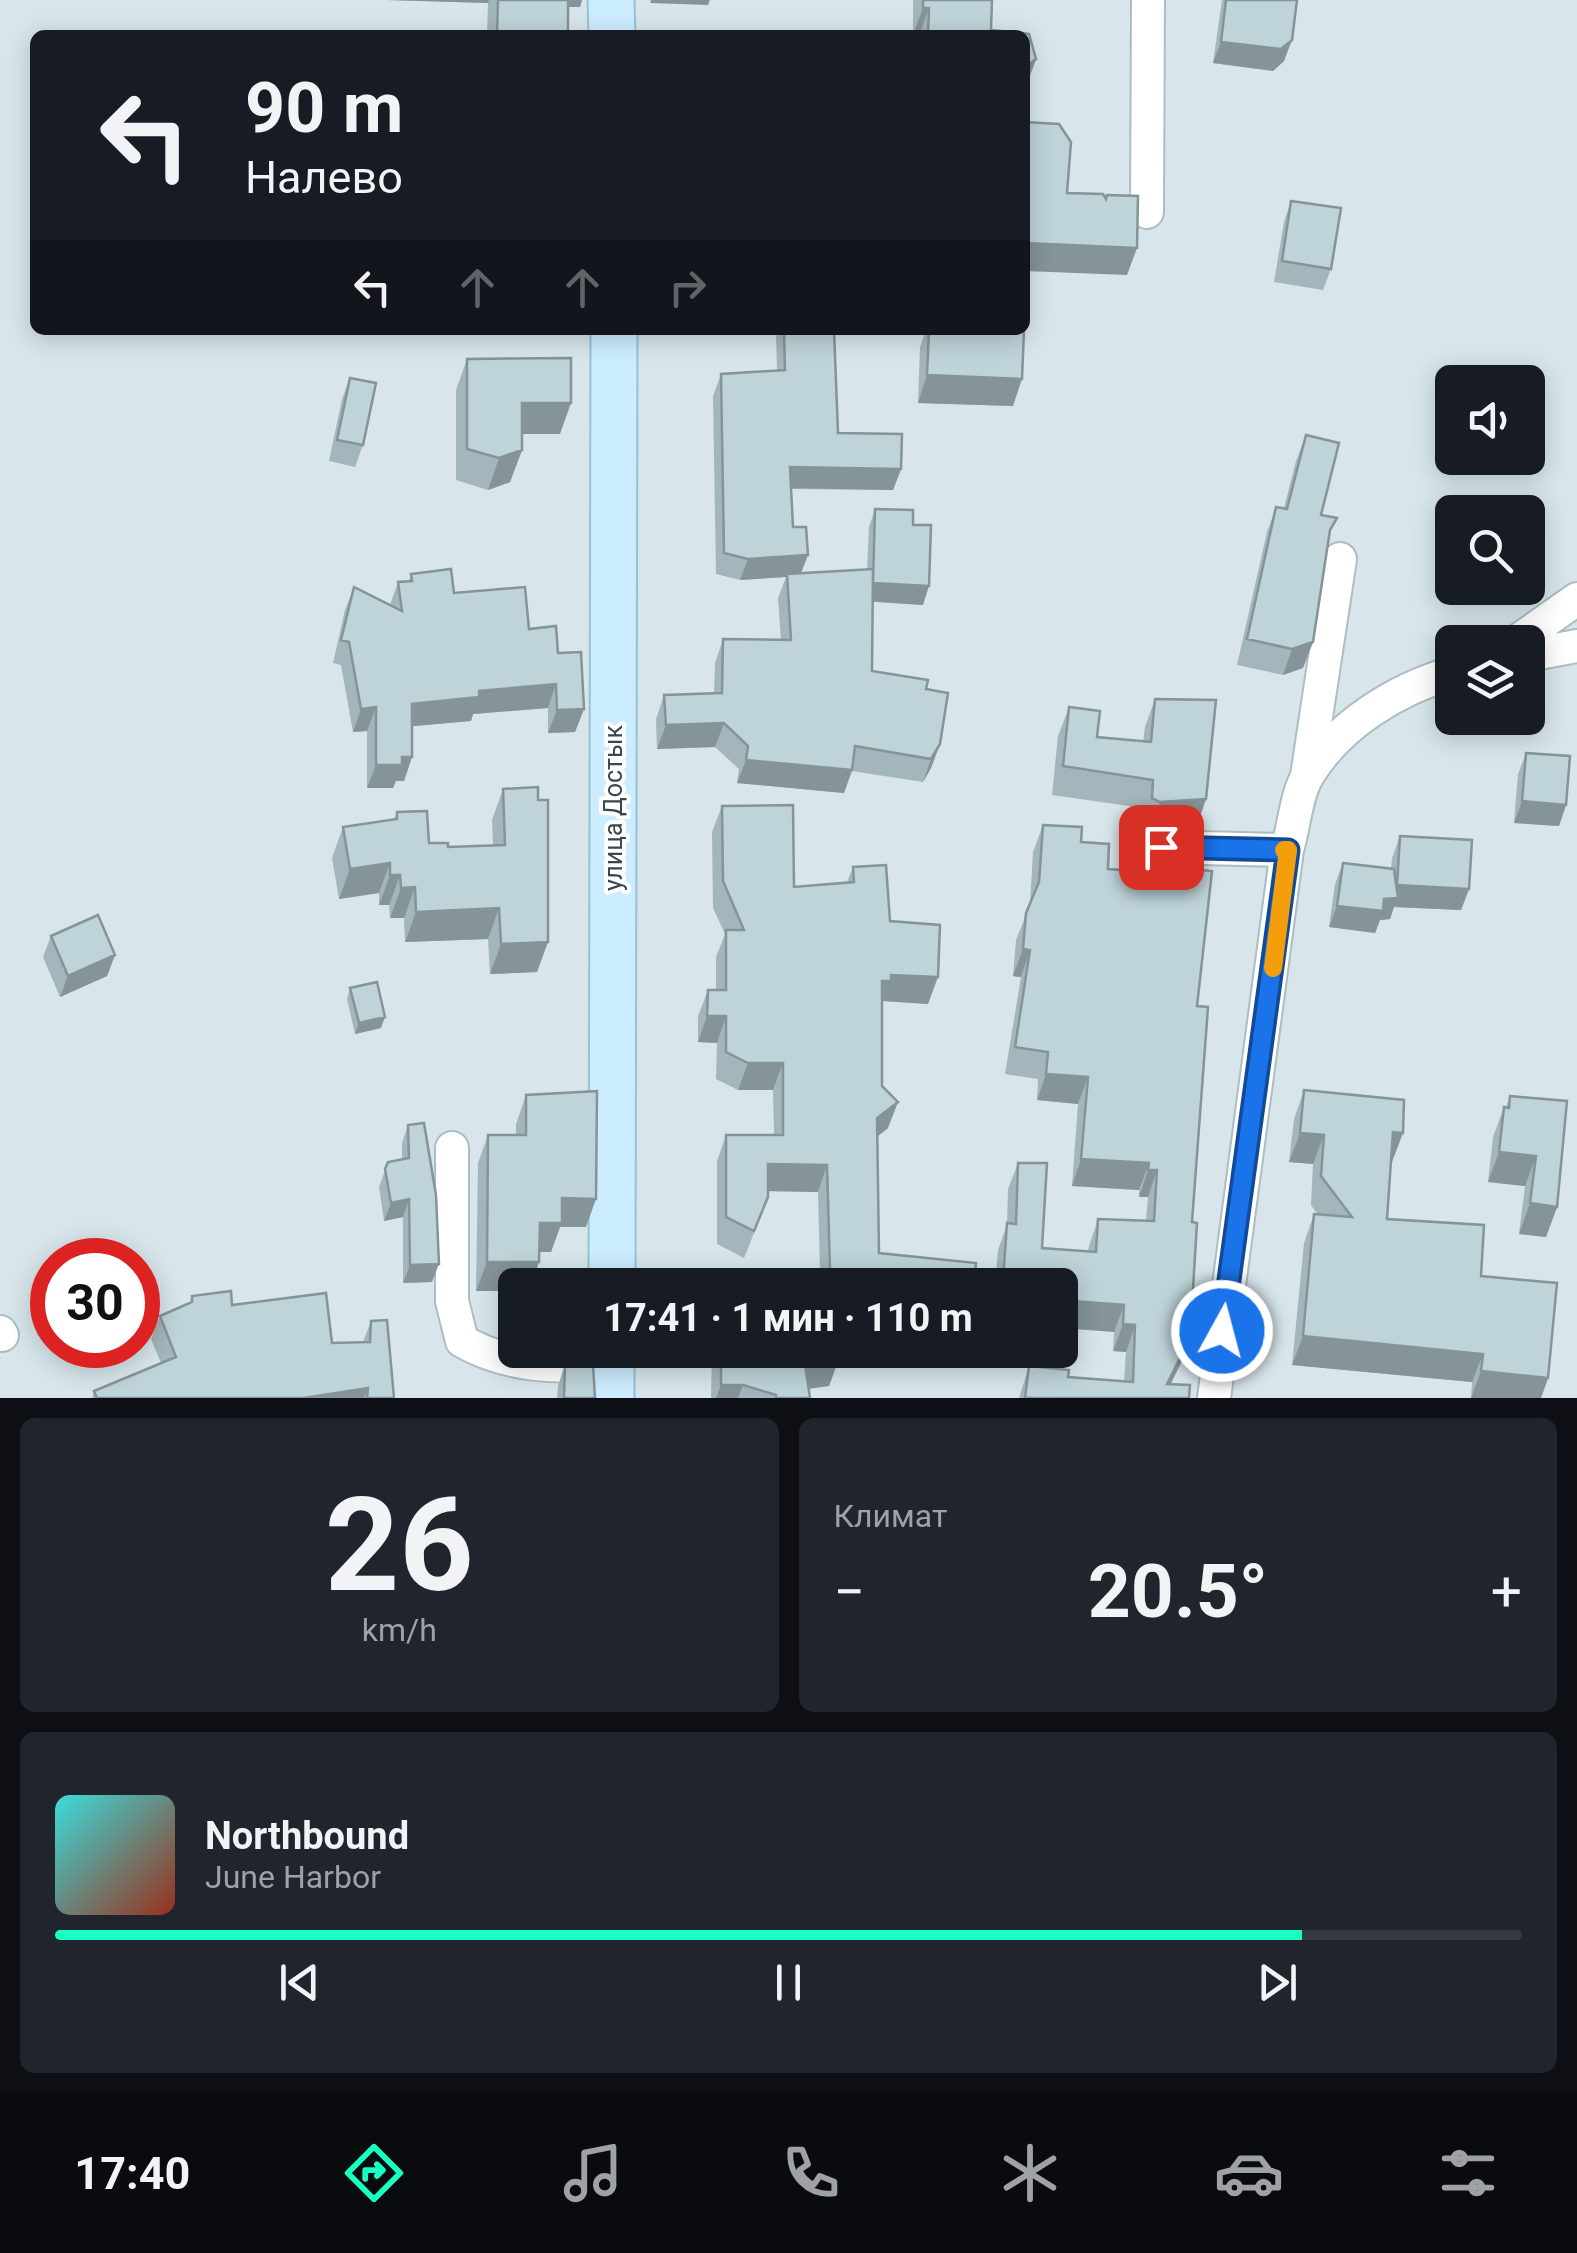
<!DOCTYPE html>
<html lang="ru">
<head>
<meta charset="utf-8">
<style>
  body { margin:0; font-family:Roboto,sans-serif; background:#20242c; color:#f1f3f6; height:100vh; display:flex; flex-direction:column; font-size:38px; white-space:nowrap }
  * { box-sizing:border-box; margin:0 }
  p { font-size:32px; color:#9ea1a6 }
  .icon { flex:none; width:55px; height:55px; fill:none; stroke:currentColor; stroke-width:2; stroke-linecap:round; stroke-linejoin:round }
  .map { position:relative; height:1398px; overflow:hidden }
  .details { display:flex; flex-direction:column; gap:20px; padding:20px; background:#0d0f14; flex:1 }
  .details>* { flex:none }
  .hud { position:absolute; left:30px; top:30px; width:1000px; height:305px; border-radius:15px; box-shadow:0 5px 25px #0003; background:#171b24; color:#f1f3f6; overflow:hidden }
  .buttons { position:absolute; left:1435px; top:365px; display:grid; gap:20px }
  .buttons a { display:grid; place-items:center; width:110px; height:110px; border-radius:15px; background:#171b24; box-shadow:0 5px 25px #0003; font-size:50px }
  .speed { position:absolute; left:30px; top:1238px; display:flex; gap:20px; font-size:50px; font-weight:700; text-align:center }
  .speed>* { display:grid; place-content:center; width:130px; height:130px; border-radius:50%; background:#171b24; box-shadow:0 5px 25px #0003; line-height:1 }
  .speed .limit { border:15px solid #d22; background:#fff; color:#111 }
  .pin { position:absolute; display:grid; place-items:center; width:85px; height:85px; color:#fff; margin:-42px; border-radius:20px; box-shadow:0 5px 15px #0006 }
  .me { position:absolute; width:110px; margin:-55px; rotate:7deg; stroke-linejoin:round; filter:drop-shadow(0 0 8px #0008) }
  .turn { display:flex; align-items:center; gap:35px; height:210px; padding:0 50px; font-size:45px }
  .turn .icon { width:130px; height:130px; stroke-width:2.5 }
  .turn b { display:block; font-size:70px; line-height:85px }
  .lanes { display:flex; align-items:center; height:95px; padding:0 50px; background:#0003; justify-content:center; gap:50px; direction:ltr }
  .lanes .off { opacity:.35 }
  .big { font-size:75px; font-weight:700; line-height:1.1 }
  .details .tile { flex:1; display:flex; flex-direction:column; justify-content:center; gap:15px; min-width:0; padding:0 35px; border-radius:15px; background:#20242c }
  .details .dial { align-items:center; gap:0 }
  .dial b { font-size:130px; line-height:1 }
  .song { display:flex; align-items:center; gap:30px }
  .cover { width:120px; height:120px; border-radius:15px; background:linear-gradient(135deg,hsl(180 70% 55%),hsl(10 70% 35%)) }
  .played { height:10px; border-radius:5px; background:linear-gradient(90deg,#19ffc3 85%,#363941 85%) }
  .keys { display:flex; justify-content:space-around; direction:ltr }
  .heat { display:flex; justify-content:space-between; align-items:center; font-size:55px; direction:ltr }
  .details .tiles { flex:1; display:grid; gap:20px; grid-template-columns:1fr 1fr }
  .tile:last-child { grid-column:span 2 }
  .trip { position:absolute; left:498px; top:1268px; width:580px; height:100px; border-radius:15px; background:#171b24; box-shadow:0 5px 25px #0003; font-weight:700; line-height:100px; text-align:center }
  .tab-bar { display:flex; height:160px; justify-content:space-around; align-items:center; background:#090b0e; color:#9ea1a6 }
  .tab-bar .icon { width:70px; height:70px }
  .tab-bar .selected { color:#19ffc3 }
  .tab-bar b { font-size:45px; color:#f1f3f6 }
  .map>svg:first-child { display:block }
</style>
</head>
<body>
<div class="map">
<svg width="1577" height="1398" viewBox="0 0 1577 1398">
  <rect width="100%" height="100%" fill="#eaf3f6"/>
  <path fill="#d8e6eb" fill-rule="evenodd" d="M0 0H1577V1398H0ZM35 35H1025V330H35ZM1452 382H1528V458H1452ZM1452 512H1528V588H1452ZM1452 642H1528V718H1452ZM52 1260H138V1345H52ZM515 1285H1060V1350H515Z"/>
  <g fill="none" stroke-linecap="round" stroke-linejoin="round">
    <defs>
      <path id="minor" d="M1147 212 1148 0
        M1516 642 1577 599
        M1528 655 1577 646
        M1307 776 1340 559
        M1161 847 1287 850
        M452 1148V1301L462 1341C507 1367 555 1367 607 1365
        M0 1332 2 1335
        M1214 1398 1287 850C1294 827 1296 795 1308 775 1339 724 1397 689 1452 673"/>
      <path id="secondary" d="M611 0 612 35
        M612 1285 614 330
        M611 1350V1398"/>
    </defs>
    <use href="#minor" stroke="#acbec3" stroke-width="36"/>
    <use href="#secondary" stroke="#94c2d7" stroke-width="49"/>
    <use href="#minor" stroke="#fff" stroke-width="32"/>
    <use href="#secondary" stroke="#ccedff" stroke-width="45"/>
  </g>
  <path fill="#a3b6bb" d="M387 0H582L580 7H568V35H487L488 3Z
    M913 0H992L991 30 1029 34 1036 59 1026 86 1025 87V35H913Z
    M1222 0H1297L1284 61 1273 71 1213 63Z
    M1291 201 1331 269 1323 290 1274 282 1284 222Z
    M778 330H834L838 433 901 469 893 490 791 489 793 527 802 573 867 569 869 527 875 509 913 525 923 605 873 602 872 671 926 689 940 744 931 768 923 782 852 771 844 793 737 783 739 769 715 747 657 749 656 719 664 695 714 694 715 663 723 639 781 640 778 598 786 577 740 580 716 574 713 396 721 374 777 371 776 336Z
    M926 330H929L1013 406 918 403 920 347Z
    M467 359 560 434H522V450L510 482 488 490 456 480V390Z
    M350 378 363 445 355 467 329 461 342 399Z
    M1306 435 1327 545 1313 642 1303 668 1283 675 1237 665 1267 532 1276 507 1284 508 1296 461Z
    M411 574 529 629 558 653 584 709 575 732 548 733V708L473 714 471 721 412 726V757L404 781H396L393 788H367V731L353 732 341 665 333 663 345 610 354 587 390 605 398 582 409 581Z
    M1155 699 1206 799 1196 828 1150 831 1141 827 1143 808 1052 795 1058 736 1069 707 1097 737 1143 742 1145 727Z
    M1526 753 1566 805 1559 826 1514 823 1518 774Z
    M503 789 537 972 490 974 488 939 405 942 404 918H390L389 905H379V893L339 899 332 858 343 827 394 819 397 812 429 843 448 847 493 845 492 820Z
    M722 806 794 887 847 882 853 867 890 921 928 1004 883 1001 882 1004V1086L888 1128 878 1136 879 1253 974 1285H716L721 1271 820 1272 818 1192 768 1191 758 1223 744 1258 717 1244V1161L726 1135H774L773 1090H738L716 1079 717 1043 698 1042V1016L708 990H716V957L725 934 713 908 712 832Z
    M1043 825 1081 842 1108 869 1159 872 1161 866 1197 1006 1190 1338 1180 1365 1171 1384 1189 1398H1019L1029 1366 1068 1377 1124 1381 1126 1352 1113 1351 1114 1332 1060 1285H995L998 1250 1007 1225 1008 1189 1018 1163 1042 1248 1088 1251 1089 1246 1098 1219 1146 1221 1148 1197H1139V1190L1072 1186 1078 1104 1037 1100 1038 1079 1005 1074 1021 977 1013 976 1016 940 1030 905 1033 852Z
    M1400 836 1469 889 1461 910 1394 907 1390 919 1380 920 1375 933 1329 927 1335 884 1343 863 1391 869 1392 858Z
    M51 936 115 955 107 976 60 997 43 957Z
    M350 988 381 1028 355 1034 347 999Z
    M1304 1090 1392 1162 1391 1161 1387 1219 1481 1276 1548 1378 1541 1398H1471L1472 1382 1292 1365 1304 1243 1314 1214 1318 1215 1311 1205 1313 1164 1289 1162 1294 1119Z
    M526 1095 586 1227H560L551 1252H539L476 1291 478 1163 488 1135H516V1124Z
    M1510 1096 1557 1207 1546 1237 1519 1234 1525 1186 1488 1182 1493 1137 1504 1107H1506Z
    M408 1125 432 1282 403 1283V1217L384 1221 379 1187 388 1162 402 1159V1143Z
    M192 1296 232 1305 332 1343 363 1342 371 1321 394 1398H92L94 1391 161 1363 151 1339 160 1316 189 1304Z
    M712 1350H842L829 1386 809 1389 810 1398H711Z
    M565 1364 595 1398H557L558 1386Z"/>
  <path fill="#859498" d="M387 0H489L488 3Z
    M560 0H582L580 7H558Z
    M651 0H710L708 5 650 3Z
    M923 8H929L919 35H913Z
    M1292 40 1284 61 1273 71 1213 63 1221 42Z
    M1036 59 1026 86 1025 87V67Z
    M1027 243 1137 248 1127 275 1025 271Z
    M927 375 1022 379 1013 406 918 403Z
    M522 403H571L560 434H511Z
    M522 450 510 482 488 490 499 458Z
    M790 467 901 469 893 490 782 488Z
    M808 555 800 576 740 580 748 559Z
    M873 583 929 586 923 605 866 601Z
    M1313 642 1303 668 1283 675 1292 649Z
    M556 684 548 708 473 714 471 721 404 727 412 704 479 691Z
    M376 707 367 731 353 732 361 709Z
    M584 709 575 732 548 733 557 710Z
    M724 723 715 747 657 749 666 725Z
    M940 744 931 768 923 782 931 759Z
    M402 757H412L404 781H396L393 788H367L376 765Z
    M746 760 852 770 844 793 737 783Z
    M1206 799 1196 828 1150 831 1160 802Z
    M1522 801 1566 805 1559 826 1514 823Z
    M390 863 379 893 339 899 350 869Z
    M390 875H400L389 905H379Z
    M1397 885 1469 889 1461 910 1394 907 1390 919 1380 920 1375 933 1329 927 1337 906Z
    M415 887 404 918H390L401 888Z
    M499 908 488 939 405 942 416 912Z
    M548 942 537 972 490 974 501 944Z
    M1023 949 1030 950 1021 977 1013 976Z
    M115 955 107 976 60 997 68 976Z
    M891 975 938 977 928 1004 883 1001 881 1007 882 981Z
    M707 1016H726L717 1043 698 1042Z
    M385 1017 381 1028 355 1034 359 1023Z
    M748 1063H783L773 1090H738Z
    M1046 1074 1088 1077 1078 1104 1037 1100Z
    M898 1102 888 1128 868 1144 877 1118Z
    M1393 1132 1403 1133 1392 1162 1383 1161Z
    M1300 1133 1324 1135 1313 1164 1289 1162Z
    M1499 1152 1536 1156 1525 1186 1488 1182Z
    M1081 1159 1149 1163 1139 1190 1072 1186Z
    M768 1164 827 1165 818 1192 758 1191Z
    M1148 1170H1157L1148 1197H1139Z
    M562 1198 596 1199 586 1227H560L551 1252H529L540 1223Z
    M409 1199 403 1217 384 1221 391 1203Z
    M1530 1203 1557 1207 1546 1237 1519 1234Z
    M487 1262H539L531 1285H515V1291H476Z
    M439 1264 432 1282 403 1283 410 1265Z
    M1003 1281 1032 1284 1031 1285H1001Z
    M1060 1300 1124 1305 1114 1332 1060 1328Z
    M1123 1324 1135 1325 1126 1352 1113 1351Z
    M1303 1336 1483 1354 1472 1382 1292 1365Z
    M1190 1338 1180 1365 1163 1398 1167 1384Z
    M837 1350H842L829 1386 796 1390 805 1364Z
    M1481 1371 1548 1378 1541 1398H1471Z
    M721 1385H743L738 1398H716Z
    M368 1388 364 1398H304Z"/>
  <path fill="#bed4d9" stroke="#859498" stroke-width="2.5" d="M498 0H568V35H497Z
    M923 0H992L991 30 1029 34 1036 59 1025 67V35H928L929 8H923Z
    M1226 0H1297L1292 40 1281 49 1221 42Z
    M1025 122 1059 124 1071 142 1067 193 1103 194 1106 199 1107 195 1138 196 1137 248 1027 243 1025 310Z
    M1291 201 1341 208 1331 269 1282 261Z
    M784 330H834L838 433 902 434 901 469 790 467 793 527H806L808 555 748 559 724 553 721 374 785 370Z
    M929 330H1024L1022 379 927 375Z
    M571 358V403H522V450L499 458 467 449V359Z
    M350 378 376 383 363 445 337 440Z
    M1306 435 1339 443 1321 515 1337 518 1330 530 1313 642 1292 649 1247 639 1276 507 1287 509Z
    M875 509 913 510V525H931L929 586 873 583Z
    M451 569 454 593 525 587 529 629 556 626 558 653 581 652 584 709 557 710 556 684 479 691V697L412 704V757H402V765H376V707L361 709 349 642 341 640 354 587 402 611 398 582 412 581 411 574Z
    M873 569 872 671 928 680 926 689 948 693 940 744 931 759 855 746 852 770 746 760 748 746 724 723 666 725 664 695 722 693 723 639 791 640 787 574Z
    M1155 699 1216 700 1206 799 1160 802 1152 798 1153 780 1063 766 1069 707 1100 711 1097 737 1151 742Z
    M1526 753 1570 756 1566 805 1522 801Z
    M538 787V800H548V942L501 944 499 908 416 912 415 887 401 888 400 875H390V863L350 869 343 827 397 819V812L427 811 429 843H448V847L505 845 503 789Z
    M793 805 794 887 854 882 853 867 886 865 890 921 940 925 938 977 891 975V981H882V1086L898 1102 877 1118 879 1253 976 1263 974 1285H721V1271L836 1272 830 1269 827 1165 768 1164V1197L754 1231 726 1217V1135H783V1063H748L726 1052V1016H707L708 990H726V930H744L723 881 722 806Z
    M1043 825 1082 827 1081 842 1109 844 1108 869 1160 873 1161 866 1212 871 1197 1006 1208 1007 1192 1222 1197 1223 1190 1338 1167 1384 1190 1385 1189 1398H1025L1029 1366 1069 1370 1068 1377 1133 1382 1135 1325 1123 1324 1124 1305 1060 1300V1285H1032V1284L1003 1281 1007 1223 1016 1224 1018 1163H1047L1042 1248 1096 1252 1098 1219 1154 1221 1157 1170H1148L1149 1163 1081 1159 1088 1077 1046 1074 1048 1052 1015 1047 1030 950 1023 949 1026 913 1039 882Z
    M1400 836 1472 840 1469 889 1397 885Z
    M1343 863 1394 869 1398 898 1384 899 1383 911 1337 906Z
    M98 915 115 955 68 976 51 936Z
    M377 982 385 1017 359 1023 350 988Z
    M1304 1090 1404 1100 1403 1133 1393 1132 1387 1219 1484 1225 1481 1276 1557 1283 1548 1378 1481 1371 1483 1354 1303 1336 1314 1214 1352 1217 1321 1176 1324 1135 1300 1133Z
    M597 1091 596 1199 562 1198V1223H540L539 1262H487L488 1135H526V1095Z
    M1510 1096 1567 1101 1557 1207 1530 1203 1536 1156 1499 1152 1504 1107 1509 1108Z
    M424 1123 436 1195 439 1264 410 1265 409 1199 391 1203 385 1169 388 1162 409 1158 408 1125Z
    M231 1291 232 1305 326 1293 332 1343 370 1342 371 1321 387 1320 394 1398H367L368 1388 304 1398H97L94 1391 176 1357 160 1316 192 1302V1296Z
    M721 1350H837L838 1360 805 1364 810 1398H776V1395L743 1385H721Z
    M565 1364H593L595 1398H564Z"/>
  <g fill="none" stroke-linecap="round" stroke-linejoin="round">
    <defs>
      <path id="route" d="M1161 847 1288 850 1222 1331"/>
    </defs>
    <use href="#route" stroke="#114b97" stroke-width="25"/>
    <use href="#route" stroke="#1a73e8" stroke-width="18"/>
    <path stroke="#f59e0b" stroke-width="18" d="M1273 968 1288 850H1284"/>
  </g>
  <g text-anchor="middle" dominant-baseline="central" stroke-width="8" stroke-linejoin="round" paint-order="stroke">
    <g font-size="25" fill="#37484c" stroke="#fff">
      <text transform="translate(613 808) rotate(-90)">улица Достык</text>
    </g>
  </g>
</svg>
<div class="buttons">
<a><svg class="icon" aria-label="sound" viewBox="0 0 24 24"><path d="M4 9h4l5-4v14l-5-4H4zM17 9q2 3 0 6"/></svg></a>
<a><svg class="icon" aria-label="search" viewBox="0 0 24 24"><circle cx="10" cy="10" r="6"/><path d="M15 15l6 6"/></svg></a>
<a><svg class="icon" aria-label="layers" viewBox="0 0 24 24"><path d="M12 4l9 5-9 5-9-5zM3 14l9 5 9-5"/></svg></a>
</div>
<div class="speed"><div class="limit">30</div></div>
<div class="pin" style="left:1161px;top:847px;background:#d93025"><svg class="icon" aria-label="arrive" viewBox="0 0 24 24"><path d="M6 21V4h12l-3 4 3 4H6"/></svg></div>
<svg class="me" style="left:1222px;top:1331px" viewBox="-20 -20 40 40"><circle r="17" fill="#1a73e8" stroke="#fff" stroke-width="3"/><path d="M0-11L8 9 0 5-8 9z" fill="#fff"/></svg>
<div class="trip">17:41 · 1 мин · 110 m</div>
<div class="hud">
<div class="turn"><svg class="icon" aria-label="left" viewBox="0 0 24 24"><path d="M17 20v-9H6M10 6l-5 5 5 5"/></svg><div><b>90 m</b>Налево</div></div>
<div class="lanes"><svg class="icon" aria-label="left" viewBox="0 0 24 24"><path d="M17 20v-9H6M10 6l-5 5 5 5"/></svg><svg class="icon off" aria-label="ahead" viewBox="0 0 24 24"><path d="M12 20V5M6 11l6-6 6 6"/></svg><svg class="icon off" aria-label="ahead" viewBox="0 0 24 24"><path d="M12 20V5M6 11l6-6 6 6"/></svg><svg class="icon off" aria-label="right" viewBox="0 0 24 24"><path d="M7 20v-9h11M14 6l5 5-5 5"/></svg></div>
</div>
</div>
<section class="details">
<div class="tiles">
<div class="tile dial"><b>26</b><p>km/h</p></div>
<div class="tile"><p>Климат</p>
<div class="heat"><a>−</a><b class="big">20.5°</b><a>+</a></div>
</div>
<div class="tile">
<div class="song"><i class="cover"></i><div><b>Northbound</b><p>June Harbor</p></div></div>
<div class="played"></div>
<div class="keys"><svg class="icon" aria-label="previous" viewBox="0 0 24 24"><path d="M18 5L8 12l10 7zM5 5v14"/></svg><svg class="icon" aria-label="pause" viewBox="0 0 24 24"><path d="M8 5v14M16 5v14"/></svg><svg class="icon" aria-label="next" viewBox="0 0 24 24"><path d="M6 5l10 7-10 7zM19 5v14"/></svg></div>
</div>
</div>
</section>
<nav class="tab-bar">
<b>17:40</b>
<svg class="icon selected" aria-label="directions" viewBox="0 0 24 24"><path d="M12 3l9 9-9 9-9-9zM9 14v-3h6M13 9l2 2-2 2"/></svg>
<svg class="icon" aria-label="music" viewBox="0 0 24 24"><path d="M9 18V5l10-2v13"/><circle cx="6" cy="18" r="3"/><circle cx="16" cy="16" r="3"/></svg>
<svg class="icon" aria-label="phone" viewBox="0 0 24 24"><path d="M5 4h4l2 5-3 2q2 4 5 5l2-3 5 2v4C11 20 4 13 5 4z"/></svg>
<svg class="icon" aria-label="climate" viewBox="0 0 24 24"><path d="M12 3v18M4 7l16 10M4 17L20 7"/></svg>
<svg class="icon" aria-label="car" viewBox="0 0 24 24"><path d="M5 17H2v-5l4-1 3-4h7l3 4 3 1v5h-3M9 17h6M6 11h13"/><circle cx="7" cy="17" r="2"/><circle cx="17" cy="17" r="2"/></svg>
<svg class="icon" aria-label="filters" viewBox="0 0 24 24"><path d="M4 7h16M4 17h16"/><circle cx="9" cy="7" r="2"/><circle cx="15" cy="17" r="2"/></svg>
</nav>
</body>
</html>
